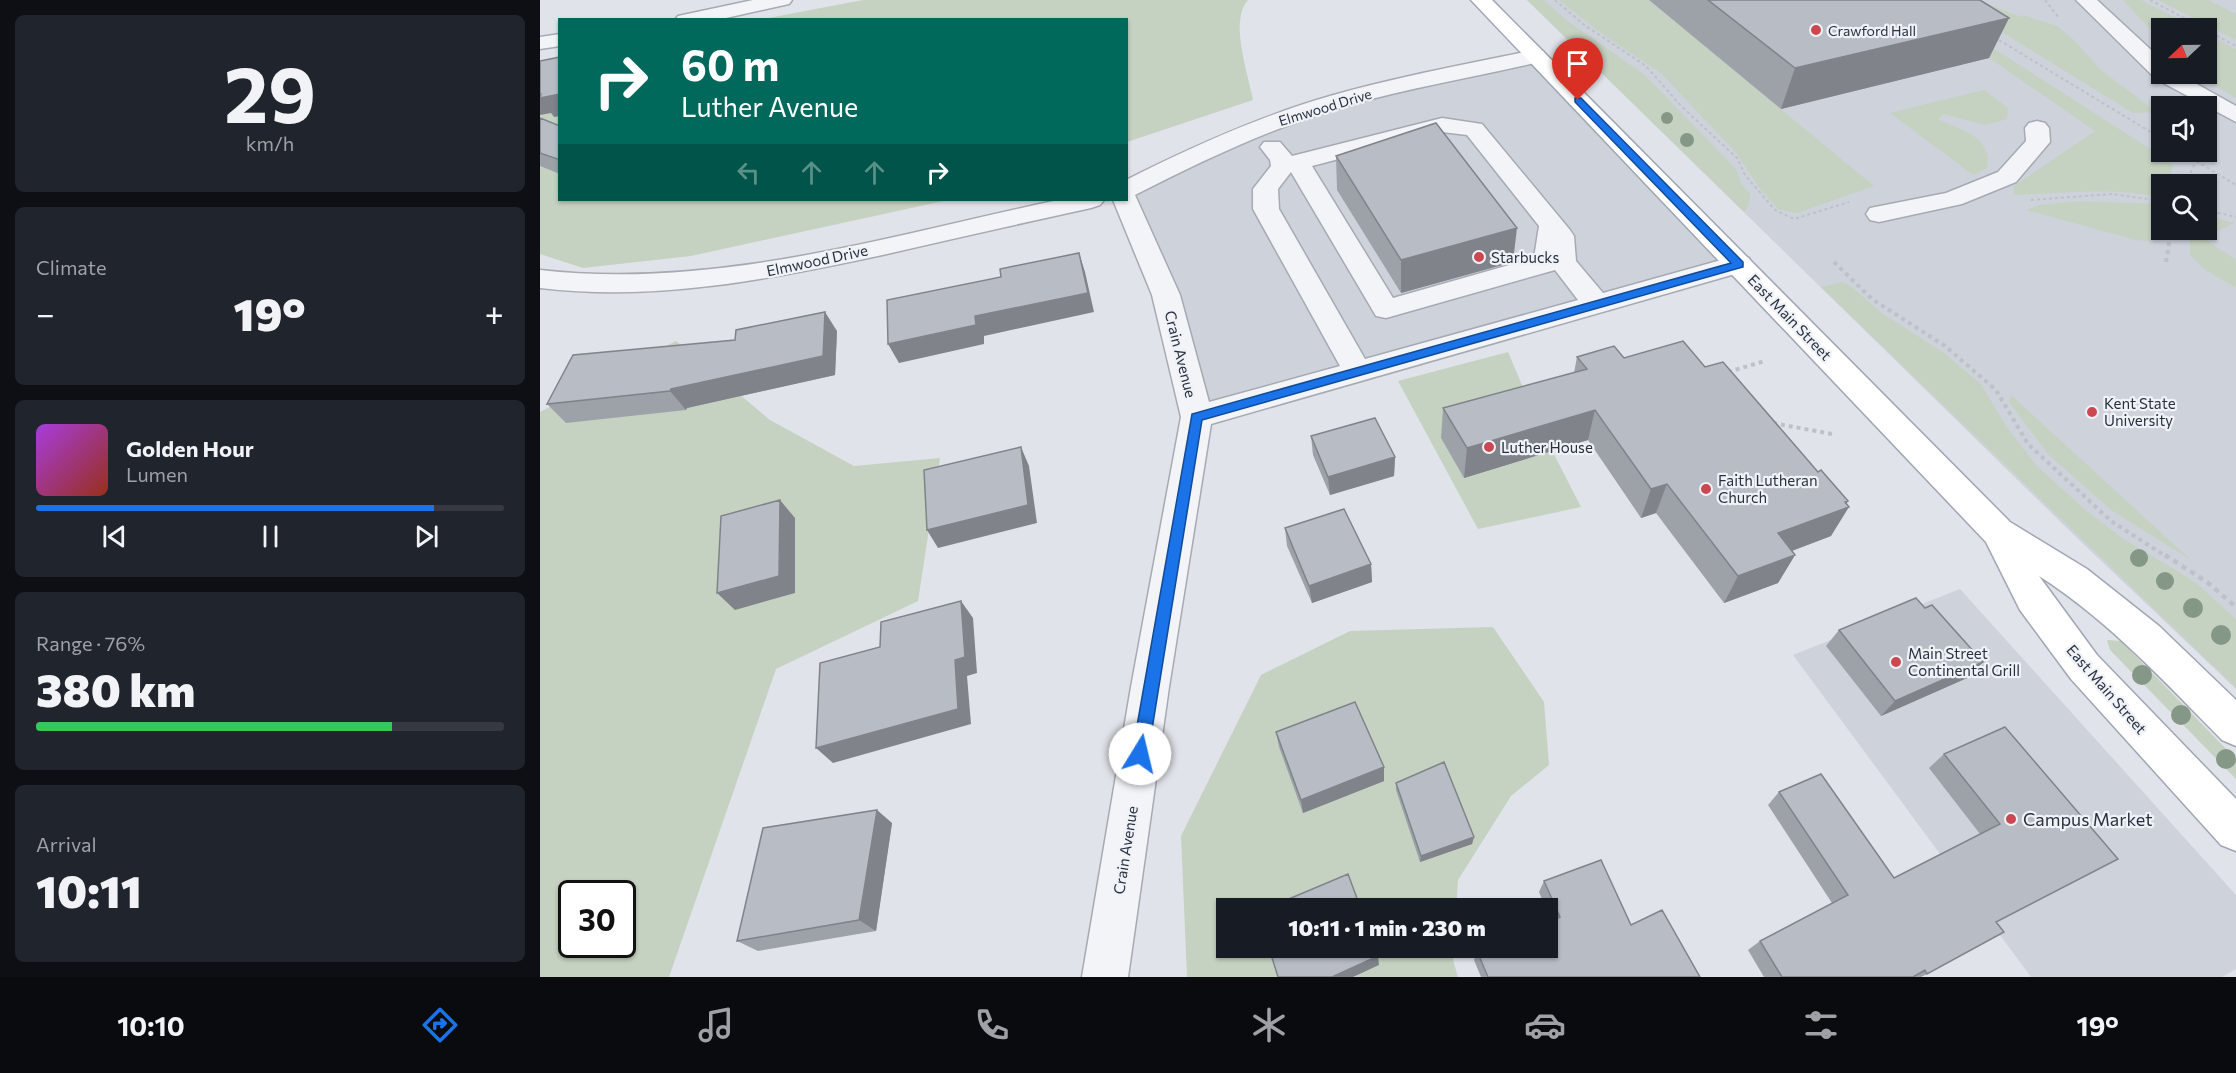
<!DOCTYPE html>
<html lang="en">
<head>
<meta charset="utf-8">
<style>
  body { margin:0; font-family:Commissioner,sans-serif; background:#20242c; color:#f1f3f6; height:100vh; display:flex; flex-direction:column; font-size:22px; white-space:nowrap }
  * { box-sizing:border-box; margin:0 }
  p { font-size:20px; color:#9ea1a6 }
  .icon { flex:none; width:33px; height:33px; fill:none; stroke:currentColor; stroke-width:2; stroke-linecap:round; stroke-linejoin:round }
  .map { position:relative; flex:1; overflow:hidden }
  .drawer { display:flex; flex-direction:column; gap:15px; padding:15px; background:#0d0f14; width:540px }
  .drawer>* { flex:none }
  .hud { position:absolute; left:18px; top:18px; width:570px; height:183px; border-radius:0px; box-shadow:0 2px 4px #0004; background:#00695c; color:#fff; overflow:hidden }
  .needle { width:39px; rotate:248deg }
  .buttons { position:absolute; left:1611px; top:18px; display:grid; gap:12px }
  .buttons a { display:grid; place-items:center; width:66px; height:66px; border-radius:0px; background:#171b24; box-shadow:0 2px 4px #0004; font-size:30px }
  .speed { position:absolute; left:18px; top:880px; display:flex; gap:12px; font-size:30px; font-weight:700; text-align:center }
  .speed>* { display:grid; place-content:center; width:78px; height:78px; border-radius:50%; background:#171b24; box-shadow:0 2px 4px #0004; line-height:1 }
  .speed .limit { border:3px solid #111; border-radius:9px; background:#fff; color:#111 }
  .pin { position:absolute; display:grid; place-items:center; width:51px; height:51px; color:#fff; margin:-62px -26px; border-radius:50% 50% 50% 0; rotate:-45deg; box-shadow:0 0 6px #0007 }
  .pin .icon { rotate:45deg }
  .me { position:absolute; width:66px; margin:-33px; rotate:9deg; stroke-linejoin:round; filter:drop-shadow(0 0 4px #0008) }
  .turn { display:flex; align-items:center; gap:21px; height:126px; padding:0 24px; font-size:27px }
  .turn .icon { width:78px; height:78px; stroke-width:2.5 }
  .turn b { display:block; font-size:42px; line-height:51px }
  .lanes { display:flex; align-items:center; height:57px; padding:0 24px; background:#0003; justify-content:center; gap:30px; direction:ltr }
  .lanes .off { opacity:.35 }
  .big { font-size:45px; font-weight:800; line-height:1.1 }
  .drawer .card { flex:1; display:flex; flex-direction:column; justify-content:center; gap:9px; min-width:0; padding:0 21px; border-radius:9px; background:#20242c }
  .drawer .dial { align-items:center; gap:0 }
  .dial b { font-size:78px; line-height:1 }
  .song { display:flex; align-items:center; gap:18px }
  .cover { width:72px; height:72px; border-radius:9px; background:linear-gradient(135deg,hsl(280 70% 55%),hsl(10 70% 35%)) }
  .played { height:6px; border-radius:3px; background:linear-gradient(90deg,#1a73e8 85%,#363941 85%) }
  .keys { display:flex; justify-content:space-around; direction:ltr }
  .heat { display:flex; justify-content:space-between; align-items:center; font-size:33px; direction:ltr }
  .charge { height:9px; border-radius:4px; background:linear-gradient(90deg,#34c759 76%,#363941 0) }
  .trip { position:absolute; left:676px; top:898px; width:342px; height:60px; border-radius:0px; background:#171b24; box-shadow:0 2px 4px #0004; font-weight:800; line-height:60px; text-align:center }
  .tabs { display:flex; height:96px; justify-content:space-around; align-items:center; background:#090b0e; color:#9ea1a6 }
  .tabs .icon { width:42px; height:42px }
  .tabs .selected { color:#1a73e8 }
  .tabs b { font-size:27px; color:#f1f3f6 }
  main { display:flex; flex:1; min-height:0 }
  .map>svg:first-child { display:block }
</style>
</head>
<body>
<main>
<section class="drawer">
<div class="card dial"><b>29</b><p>km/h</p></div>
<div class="card"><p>Climate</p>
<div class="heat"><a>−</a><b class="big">19°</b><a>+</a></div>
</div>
<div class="card">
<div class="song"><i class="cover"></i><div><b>Golden Hour</b><p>Lumen</p></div></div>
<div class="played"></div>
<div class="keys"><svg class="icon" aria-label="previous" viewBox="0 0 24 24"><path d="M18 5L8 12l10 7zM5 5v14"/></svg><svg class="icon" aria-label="pause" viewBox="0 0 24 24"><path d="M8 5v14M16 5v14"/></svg><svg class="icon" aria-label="next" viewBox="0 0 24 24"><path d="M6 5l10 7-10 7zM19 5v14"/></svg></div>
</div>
<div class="card"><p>Range · 76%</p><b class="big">380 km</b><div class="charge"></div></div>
<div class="card"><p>Arrival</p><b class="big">10:11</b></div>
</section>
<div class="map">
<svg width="1696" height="977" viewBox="0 0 1696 977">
  <rect width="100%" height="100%" fill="#e0e3e9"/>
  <path fill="#ced2db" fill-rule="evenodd" d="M987 0H1696V689L1535 536ZM1622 28H1666V74H1622ZM1622 106H1666V152H1622ZM1622 184H1666V230H1622Z
    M995 56 1199 264 657 417 587 190 771 109Z
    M1420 589 1696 895V969L1682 977H1491L1253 655Z"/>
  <path fill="#c5d2c1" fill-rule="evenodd" d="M323 0H708C689 21 708 73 713 100L587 142 586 20 223 19Z
    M987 0H1004L1025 19 1105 75 1196 169 1202 185 1210 193 1209 205 1204 212Z
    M1019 0H1109L1334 186 1257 213 1238 209 1220 189 1196 153 1122 74 1058 31Z
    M1378 0 1626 159 1633 165 1628 184H1622L1621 197C1572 187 1524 193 1474 195V186L1555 131 1449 58Z
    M1439 0 1480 17 1483 15 1517 26 1534 40 1561 70 1617 112 1593 113 1413 2Z
    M1583 0H1601L1656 28H1622L1621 41Z
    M1618 0H1668L1696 14V40Z
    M1667 34 1696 49V98L1655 74H1666Z
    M19 59 20 200H408L151 256 43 268 0 254V67Z
    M1444 90 1468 108 1467 119 1445 125 1404 114 1398 119C1420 130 1453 136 1447 168L1433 175 1350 113Z
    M1538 201 1619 204 1614 239 1609 241 1596 240 1487 210 1500 205Z
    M1667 215 1694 223 1663 238 1696 260V288L1664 269 1650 255V230H1666Z
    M1302 282 1311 286 1343 314 1403 352 1441 384 1466 426 1496 465 1544 509 1582 538 1655 582 1696 619V688L1281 287Z
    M136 341 230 420 314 466 400 458 378 601 236 669 129 977H0V412ZM32 894H82V945H32Z
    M968 352 998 423 1041 507 938 529 858 381Z
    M1471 395 1651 560 1571 510 1508 454 1469 402Z
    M953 627 1004 702 1009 765 971 796 918 880 916 909H687V948H914L913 960 918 977H647L641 836 721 675 810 631Z
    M1567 640 1581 641 1696 759V779L1570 650Z"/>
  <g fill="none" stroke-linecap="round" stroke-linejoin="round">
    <defs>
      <path id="minor" d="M213 0H252L249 4 177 20H135L138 16Z
        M1536 0H1557L1622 60V74H1639L1696 106V122L1616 79Z
        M20 34V46L0 49V37Z
        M995 50 1003 51 1006 56 1003 61C937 77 871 87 806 106 733 127 663 160 595 195L640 295 669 402 800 366 713 209V189L731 166 730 160 720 147 724 142H740L752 156 902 118 942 124 1030 230 1034 236 1036 261 1063 293 1199 255 1209 258 1212 264 1209 270 671 424 629 687 588 977H542L591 687 641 417 612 295 573 200H586V180L600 173C661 143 724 115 790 96 857 77 927 64 995 50ZM902 132 927 135 999 226 994 258 853 298 772 166ZM751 172 836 316 846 318 1015 270 1038 300 825 359 739 209 738 189Z
        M1497 121 1505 123 1509 128 1510 142 1476 182 1422 204 1339 222 1330 220 1326 214 1330 208 1406 193 1458 172 1486 141 1485 128 1489 123Z
        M518 200H564L560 205 551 208C483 223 415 238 347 254 231 279 118 302 0 288V270C175 290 349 236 518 200Z"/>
      <path id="major" d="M931 0H952L1470 522 1547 569 1619 626 1696 700V746L1682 740C1625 682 1569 621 1499 576L1557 655 1696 799V851L1681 845 1531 679 1480 610 1446 542Z"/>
    </defs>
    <use href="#minor" stroke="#a5aab3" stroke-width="3"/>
    <use href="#major" stroke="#a0a6b4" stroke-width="3"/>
    <path stroke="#bec1c7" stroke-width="2" stroke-dasharray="3 3" stroke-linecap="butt" d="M1015 0 1043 24 1106 66 1141 106 1197 158 1205 175 1235 210 1254 219 1309 202
      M1505 0 1519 18
      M1610 0 1663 28
      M1666 30 1696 46
      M1454 37 1622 139
      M1641 152 1696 185
      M1646 184 1656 160
      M1491 200 1572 194 1622 201
      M1666 210 1696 217
      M1629 240 1631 230"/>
    <path stroke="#bec1c7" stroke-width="4" stroke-dasharray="4 4" stroke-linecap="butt" d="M1294 262 1332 299 1405 346 1456 390 1488 444 1571 521 1627 557
      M1626 262 1630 238
      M1188 372 1225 361
      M1233 423 1292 434"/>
    <path stroke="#bec1c7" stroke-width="4.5" stroke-dasharray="5 5" stroke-linecap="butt" d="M1625 555 1667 582 1696 607"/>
    <use href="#minor" fill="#f3f4f7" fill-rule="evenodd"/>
    <use href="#major" fill="#fff" fill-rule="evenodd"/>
  </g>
  <g fill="#859887">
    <circle cx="1127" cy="118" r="6"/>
    <circle cx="1147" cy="140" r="7"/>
    <circle cx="1599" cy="558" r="9"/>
    <circle cx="1625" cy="581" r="9"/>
    <circle cx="1653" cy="608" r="10"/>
    <circle cx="1681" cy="635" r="10"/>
    <circle cx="1602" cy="675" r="10"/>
    <circle cx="1641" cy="715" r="10"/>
    <circle cx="1686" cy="759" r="10"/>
  </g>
  <path fill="#9da2a9" d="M1109 0H1440L1469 18 1449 58 1241 109Z
    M0 118 20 126V174L0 166Z
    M796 156 973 262 861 293 797 190Z
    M297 331 295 375 147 408 146 410 26 423 7 404Z
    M1037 357 1084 358 1165 367 1278 472 1308 501 1291 536 1252 551 1255 555 1238 583 1184 603 1116 513 1101 518 1048 440 924 478 901 438 903 408 1034 373Z
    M771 436 855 457 854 476 790 495 773 455Z
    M745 528 831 564 832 582 772 603 747 546Z
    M1385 608 1443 662 1427 678 1341 716 1286 646 1299 630Z
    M1465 727 1456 922 1387 974 1381 977H1224L1208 950 1220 941 1292 903 1228 805 1239 792 1354 878 1440 834 1389 768 1404 754Z
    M736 732 844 767V781L763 813 739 747Z
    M856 783 934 837 932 844 880 862 856 790Z
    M352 823 336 931 218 951 197 941Z
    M1004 881 1091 925 1160 977H941L934 960 937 951 1011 921 1008 913V909H1006L999 892Z"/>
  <path fill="#80848a" d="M1469 18 1449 58 1241 109 1255 68Z
    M0 94H20V116L14 117 11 113 0 115Z
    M977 228 973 262 861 293V260Z
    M539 253 545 272 554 312 444 336V344L359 363 348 344 435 316Z
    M285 312 297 331 295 375 147 408 146 410 130 391 131 389Z
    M1055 410 1048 440 924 478 927 448Z
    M481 447 489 466 497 523 398 548 387 530Z
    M855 457 854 476 790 495 788 477Z
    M1127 484 1116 513 1101 518 1111 489Z
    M240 500 255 518V593L195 610 177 593Z
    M1308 501 1302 510 1309 507 1291 536 1222 562 1238 533Z
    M1255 555 1238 583 1184 603 1198 576Z
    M831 564 832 582 772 603 769 586Z
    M421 601 433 618 437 673 427 676 431 724 293 763 276 748Z
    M1443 662 1427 678 1341 716 1355 701Z
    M844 767V781L763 813 761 800Z
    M337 810 352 823 336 931 319 920Z
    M934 837 932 844 880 862 881 856Z
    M838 956 839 965 813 977H792Z"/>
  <path fill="#b7bcc5" stroke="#80848a" stroke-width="1.5" d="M1168 0H1440L1469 18 1255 68Z
    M20 57V94L0 98 1 94H0V61Z
    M0 118 20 126V160L0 153Z
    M896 123 977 228 861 260 796 156Z
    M539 253 548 293 435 316 436 325 348 344 347 300 461 277 460 269Z
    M285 312 283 356 131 389 130 391 7 404 33 355 195 340 196 330Z
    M1143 341 1165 367 1183 362 1278 472 1281 470 1308 501 1305 502 1309 507 1238 533 1255 555 1198 576 1127 484 1111 489 1055 410 927 448 903 408 1047 369 1037 357 1074 346 1084 358Z
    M835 418 855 457 788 477 771 436Z
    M481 447 488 505 387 530 384 470Z
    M240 500 239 576 177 593 181 516Z
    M804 509 831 564 769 586 745 528Z
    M1376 598 1385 608 1392 605 1443 662 1355 701 1299 630Z
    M421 601 425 657 415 660 418 709 276 748 280 663 340 647 341 622Z
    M815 702 844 767 761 800 736 732Z
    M1465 727 1578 859 1456 922 1464 932 1387 974 1385 970 1373 977H1242L1220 941 1308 895 1239 792 1281 774 1354 878 1460 824 1404 754Z
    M904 762 934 837 881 856 856 783Z
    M337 810 319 920 197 941 223 828Z
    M1061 860 1091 925 1122 910 1160 977H948L937 951 944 948H1008V922L1020 917 1004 881Z
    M808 874 821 909H725Z
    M729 948H836L838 956 792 977H738Z"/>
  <path fill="#1a73e8" stroke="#114b97" stroke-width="1.5" d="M1035 98H1041L1203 262V267L662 420 608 754 606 760 600 762 594 760 592 754 652 414 1191 263 1035 102Z"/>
  <g fill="#cb4853" stroke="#eff2f6" stroke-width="2">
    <circle cx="1276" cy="30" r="6"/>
    <circle cx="939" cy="257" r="6"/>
    <circle cx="1552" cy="412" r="6"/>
    <circle cx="949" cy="447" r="6"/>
    <circle cx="1166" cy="489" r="6"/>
    <circle cx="1356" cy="662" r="6"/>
    <circle cx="1471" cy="819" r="6"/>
  </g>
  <g text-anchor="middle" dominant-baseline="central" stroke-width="4.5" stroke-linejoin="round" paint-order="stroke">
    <g font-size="14" fill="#293040" stroke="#eff2f6" text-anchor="start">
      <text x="1288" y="30">Crawford Hall</text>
    </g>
    <g font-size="14" fill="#293040" stroke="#eff2f6">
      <text transform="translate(785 107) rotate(-17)">Elmwood Drive</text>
    </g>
    <g font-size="15" fill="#293040" stroke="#eff2f6" text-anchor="start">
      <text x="951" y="257">Starbucks</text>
      <text x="1564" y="403">Kent State<tspan x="1564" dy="17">University</tspan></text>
      <text x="961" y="447">Luther House</text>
      <text x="1178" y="480">Faith Lutheran<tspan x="1178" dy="17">Church</tspan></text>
      <text x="1368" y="653">Main Street<tspan x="1368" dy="17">Continental Grill</tspan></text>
    </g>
    <g font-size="15" fill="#293040" stroke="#eff2f6">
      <text transform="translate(277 260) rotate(-12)">Elmwood Drive</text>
      <text transform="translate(1250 317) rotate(46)">East Main Street</text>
      <text transform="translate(641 354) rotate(76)">Crain Avenue</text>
      <text transform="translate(1567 689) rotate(49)">East Main Street</text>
      <text transform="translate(585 850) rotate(-81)">Crain Avenue</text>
    </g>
    <g font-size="18" fill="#293040" stroke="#eff2f6" text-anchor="start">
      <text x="1483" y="819">Campus Market</text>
    </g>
  </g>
</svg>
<div class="buttons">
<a><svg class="needle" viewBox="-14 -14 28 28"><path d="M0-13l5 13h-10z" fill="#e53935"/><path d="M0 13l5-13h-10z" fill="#9ea1a6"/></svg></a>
<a><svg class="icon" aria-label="sound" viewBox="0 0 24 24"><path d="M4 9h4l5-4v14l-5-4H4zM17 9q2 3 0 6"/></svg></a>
<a><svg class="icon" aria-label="search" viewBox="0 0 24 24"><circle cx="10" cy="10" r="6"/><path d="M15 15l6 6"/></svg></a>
</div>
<div class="speed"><div class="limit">30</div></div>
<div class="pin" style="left:1038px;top:100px;background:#d93025"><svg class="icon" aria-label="arrive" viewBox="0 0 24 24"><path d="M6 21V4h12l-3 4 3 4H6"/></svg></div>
<svg class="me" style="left:600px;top:754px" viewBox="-20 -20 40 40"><circle r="19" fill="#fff"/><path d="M0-13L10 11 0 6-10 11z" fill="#1a73e8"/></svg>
<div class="trip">10:11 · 1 min · 230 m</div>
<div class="hud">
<div class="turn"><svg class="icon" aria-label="right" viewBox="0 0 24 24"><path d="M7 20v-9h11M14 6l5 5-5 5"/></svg><div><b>60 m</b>Luther Avenue</div></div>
<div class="lanes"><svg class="icon off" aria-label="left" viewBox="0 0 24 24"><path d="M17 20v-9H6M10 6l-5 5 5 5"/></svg><svg class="icon off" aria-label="ahead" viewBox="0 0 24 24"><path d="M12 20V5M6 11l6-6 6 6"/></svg><svg class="icon off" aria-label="ahead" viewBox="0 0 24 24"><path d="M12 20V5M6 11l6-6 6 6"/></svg><svg class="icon" aria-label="right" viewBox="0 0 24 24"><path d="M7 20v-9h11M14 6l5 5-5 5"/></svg></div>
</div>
</div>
</main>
<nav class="tabs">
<b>10:10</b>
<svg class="icon selected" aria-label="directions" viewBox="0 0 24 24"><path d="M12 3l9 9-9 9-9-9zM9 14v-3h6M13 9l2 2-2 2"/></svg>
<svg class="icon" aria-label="music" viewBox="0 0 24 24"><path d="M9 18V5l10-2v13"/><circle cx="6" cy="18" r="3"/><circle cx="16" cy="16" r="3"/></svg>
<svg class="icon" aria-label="phone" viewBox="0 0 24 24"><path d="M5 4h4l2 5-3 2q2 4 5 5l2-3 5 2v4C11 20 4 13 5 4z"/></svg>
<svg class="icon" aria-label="climate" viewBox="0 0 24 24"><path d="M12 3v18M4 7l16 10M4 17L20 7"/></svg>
<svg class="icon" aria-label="car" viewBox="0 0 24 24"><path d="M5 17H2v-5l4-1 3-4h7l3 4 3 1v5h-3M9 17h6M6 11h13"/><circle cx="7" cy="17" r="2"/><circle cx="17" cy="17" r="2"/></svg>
<svg class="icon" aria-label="filters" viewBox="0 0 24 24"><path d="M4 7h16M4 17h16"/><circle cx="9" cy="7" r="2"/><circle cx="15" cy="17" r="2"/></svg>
<b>19°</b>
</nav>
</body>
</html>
